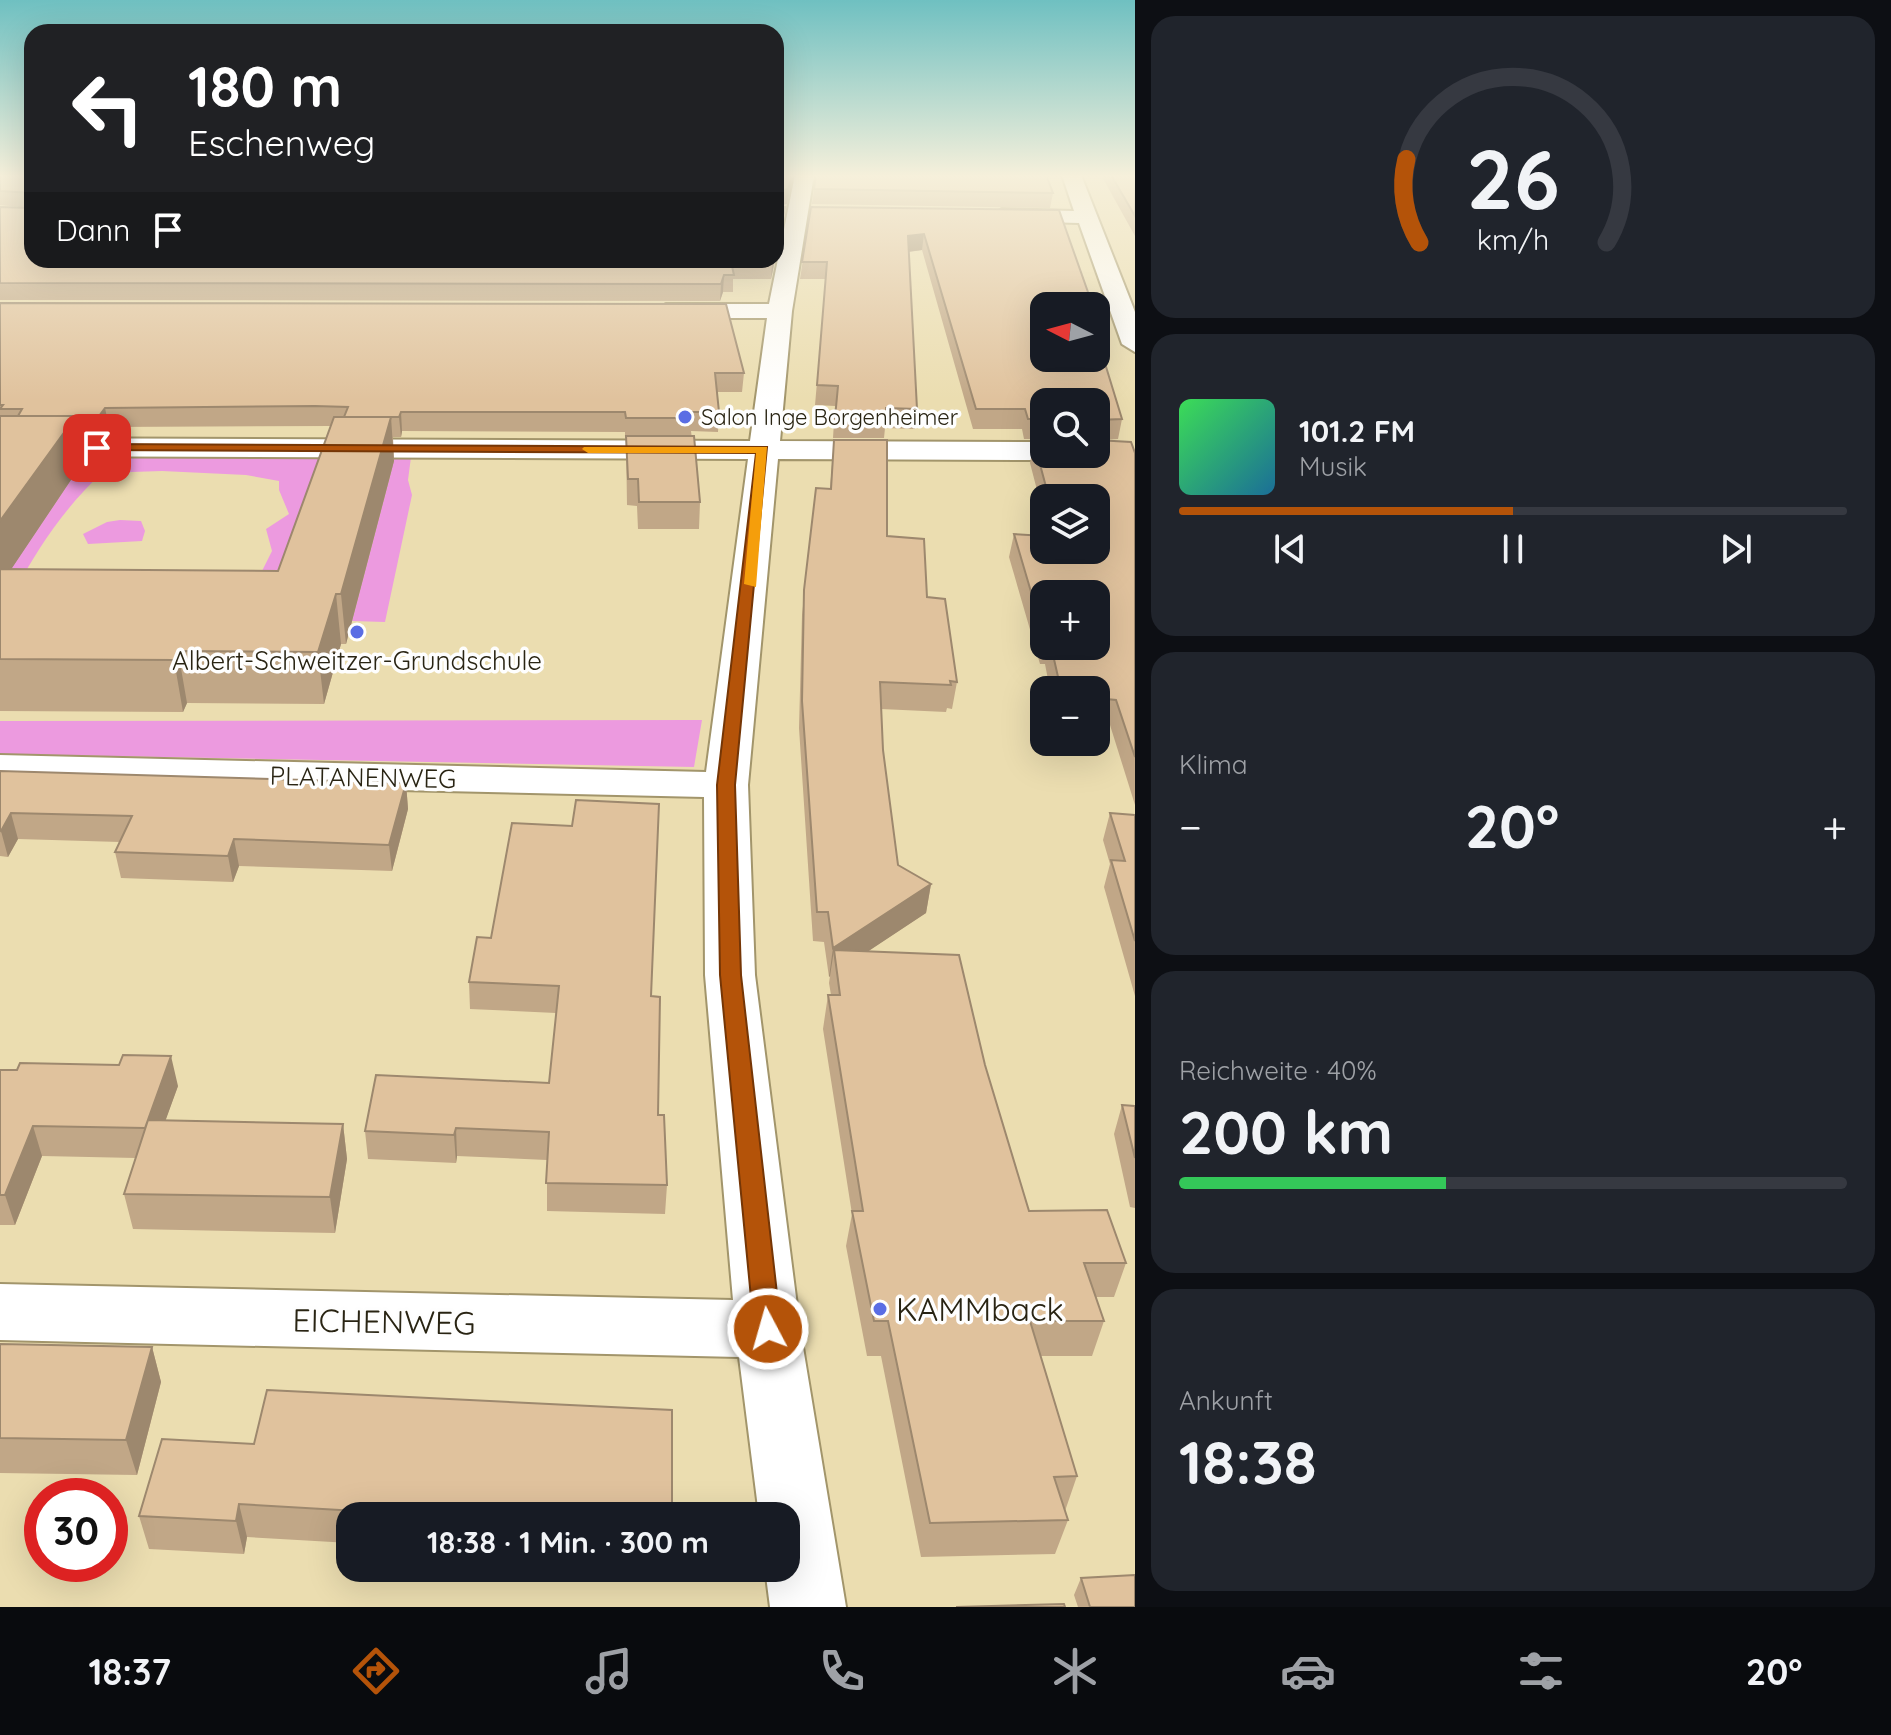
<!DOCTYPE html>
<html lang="de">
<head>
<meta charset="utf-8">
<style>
  body { margin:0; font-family:Quicksand,sans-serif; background:#20242c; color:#f1f3f6; height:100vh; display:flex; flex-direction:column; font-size:30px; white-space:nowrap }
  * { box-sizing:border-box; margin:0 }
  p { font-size:26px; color:#9ea1a6 }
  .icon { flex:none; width:44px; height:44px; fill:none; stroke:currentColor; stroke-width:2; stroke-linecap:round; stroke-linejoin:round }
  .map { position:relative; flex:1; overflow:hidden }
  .drawer { display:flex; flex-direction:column; gap:16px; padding:16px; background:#0d0f14; width:756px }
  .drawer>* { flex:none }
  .top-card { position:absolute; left:24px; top:24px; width:760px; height:244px; border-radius:24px; box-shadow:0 8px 32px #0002; background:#202124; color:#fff; overflow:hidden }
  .needle { width:52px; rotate:276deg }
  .fabs { position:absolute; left:1030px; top:292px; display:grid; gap:16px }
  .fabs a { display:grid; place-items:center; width:80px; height:80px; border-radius:16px; background:#171b24; box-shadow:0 8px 32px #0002; font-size:40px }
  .speed { position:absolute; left:24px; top:1478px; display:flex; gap:16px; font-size:40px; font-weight:700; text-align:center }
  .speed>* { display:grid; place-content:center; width:104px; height:104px; border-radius:50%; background:#171b24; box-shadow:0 8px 32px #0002; line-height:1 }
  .speed .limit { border:12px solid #d22; background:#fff; color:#111 }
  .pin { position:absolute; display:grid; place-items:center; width:68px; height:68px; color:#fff; margin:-34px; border-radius:16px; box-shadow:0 4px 12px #0006 }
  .me { position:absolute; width:88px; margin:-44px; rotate:354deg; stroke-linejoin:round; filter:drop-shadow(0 0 6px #0008) }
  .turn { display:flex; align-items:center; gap:28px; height:168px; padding:0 32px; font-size:36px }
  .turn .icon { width:104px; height:104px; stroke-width:2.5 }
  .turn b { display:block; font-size:56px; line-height:68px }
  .then { display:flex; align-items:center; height:76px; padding:0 32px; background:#0003; gap:16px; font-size:30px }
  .big { font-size:60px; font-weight:700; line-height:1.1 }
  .drawer .widget { flex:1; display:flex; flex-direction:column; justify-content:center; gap:12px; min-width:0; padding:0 28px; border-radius:24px; background:#20242c }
  .drawer .dial { align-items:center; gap:0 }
  .dial svg { height:208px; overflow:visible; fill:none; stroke:#363941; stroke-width:7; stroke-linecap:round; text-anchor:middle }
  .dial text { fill:#f1f3f6; stroke:none }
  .song { display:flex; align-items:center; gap:24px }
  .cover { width:96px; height:96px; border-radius:12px; background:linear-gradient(135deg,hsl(130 70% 55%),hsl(200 70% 35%)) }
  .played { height:8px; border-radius:4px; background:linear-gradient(90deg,#b45309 50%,#363941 50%) }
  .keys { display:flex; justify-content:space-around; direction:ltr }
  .heat { display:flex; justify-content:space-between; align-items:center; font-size:44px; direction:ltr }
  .charge { height:12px; border-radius:6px; background:linear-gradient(90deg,#34c759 40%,#363941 0) }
  .trip { position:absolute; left:336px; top:1502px; width:464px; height:80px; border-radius:24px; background:#171b24; box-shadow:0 8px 32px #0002; font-weight:700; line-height:80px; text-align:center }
  .tabs { display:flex; height:128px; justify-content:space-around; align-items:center; background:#090b0e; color:#9ea1a6 }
  .tabs .icon { width:56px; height:56px }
  .tabs .selected { color:#b45309 }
  .tabs b { font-size:36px; color:#f1f3f6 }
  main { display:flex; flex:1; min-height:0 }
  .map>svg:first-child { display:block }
</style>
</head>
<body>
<main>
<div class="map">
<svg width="1135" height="1607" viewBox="0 0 1135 1607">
  <rect width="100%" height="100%" fill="#ebddb0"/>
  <path fill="#ec9adf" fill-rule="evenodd" d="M0 456 411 457 408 480 412 495 385 622 352 621 392 468H336L284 621 0 618V585L80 466 0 464ZM162 471 246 475 279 481V490L289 514 266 529 272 551 251 593 216 604 48 606 17 603 14 592C38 548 65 507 102 473Z
    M120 520 141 521 145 531 142 541 88 544 83 534 107 522Z
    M702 720 694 767 0 754V721Z"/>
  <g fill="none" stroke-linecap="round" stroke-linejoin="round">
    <defs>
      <path id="street" d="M795 175H814L792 311 780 441 1044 442V454H1057L1044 460 778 459 748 785 755 975 800 1329 846 1607H770L765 1568H786V1516H759L739 1357 0 1340V1284L733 1300 705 975 704 797 0 781V755L706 772 748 459 0 456V438L750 441 767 318H666L654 311 666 304H769Z
        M1062 175H1081L1135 312V352L1122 344 1079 223 1002 221 992 215 1002 209 1074 211Z"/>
    </defs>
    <use href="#street" stroke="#a2956b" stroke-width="4"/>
    <use href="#street" fill="#fff" fill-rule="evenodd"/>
  </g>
  <path fill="#c1a787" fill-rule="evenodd" d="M0 175 775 260 771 279H733V292H723L720 301 0 300V207L29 208 0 205Z
    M816 175 1053 193 1050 208 812 204Z
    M1101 175H1135V236Z
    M811 207 1059 210 1089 295 1087 306 1122 419 1118 439 1098 440 1135 453V805L1110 725 1096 724V690H1050L1045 664H1040L1009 557 1014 534 1036 535 1039 517H1044L1030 463 1034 442 1096 454V402H1044V439H1024L1022 429H973L922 250 909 252 917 409 915 429 885 428 884 438H833L835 406 815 405 826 279H800ZM1044 498H1096L1044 550ZM1044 594 1096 646H1044Z
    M0 303 744 373 742 392H717L719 412 718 432 691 431 700 502 699 529H638L637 506 627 505 626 438H625V432L402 431 401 437H393L394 461 346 644H341L324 704 187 703 183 712 0 711ZM331 426 278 571 11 569 85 459 80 435H103L109 427Z
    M834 440 887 536 927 597 957 682 952 709 947 708 946 712 881 709 883 750 898 865 931 884 926 913 868 951 985 1065 1029 1211 1126 1263 1114 1297H1096L1104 1321 1092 1356H1040L1077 1476 1065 1511 1068 1520 1055 1554 921 1557 881 1356H867L846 1246 852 1214 823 1029 828 995H831L829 983 830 976 829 977 824 942 813 941 799 728 802 615 816 488 830 489Z
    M0 771 406 783 408 809 392 871 239 866 233 882 121 878 115 852 120 842 18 839 8 857 0 856Z
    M1110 813 1135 815V996L1104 887 1110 864 1103 840Z
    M572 826 651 996 658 1115 667 1185 665 1214 547 1211V1160L457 1156 456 1163 368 1159 365 1131 549 1083 556 1013 470 1009 469 982 491 938Z
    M0 1070 178 1086 165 1121 343 1124 347 1159 335 1233 133 1229 124 1194 136 1158 42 1156 15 1225H0Z
    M1122 1105 1135 1106V1208L1130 1207 1114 1134Z
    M0 1344 152 1347 161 1382 137 1475 0 1473Z
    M162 1439 672 1516H350V1543L247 1537 244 1554 149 1549 139 1516Z
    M1081 1578 1135 1607H1078L1074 1595Z"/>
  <path fill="#9d886e" d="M792 175H794L787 204 776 206V192Z
    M785 207 783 222 776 256V246Z
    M924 234 922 250 906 252 908 236Z
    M773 260H775L771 279 772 263Z
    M724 275 723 292 720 301 721 284Z
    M105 408 109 427 103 435 99 416Z
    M401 412 402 431 401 437 399 417Z
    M76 416 85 459 0 586V521Z
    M391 417 394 461 346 644 341 594Z
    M336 594 341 644 324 704 318 652Z
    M178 651 187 703 183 712 174 660Z
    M406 783 408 809 392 871 389 845Z
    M11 813 18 839 8 857 1 831Z
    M234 839 239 866 233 882 228 856Z
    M931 884 926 913 837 972 834 950 830 976 829 977 833 948Z
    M171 1056 178 1086 152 1158 145 1128Z
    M343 1124 347 1159 335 1233 330 1197Z
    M33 1126 42 1156 15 1225 5 1195Z
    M456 1128 457 1156 456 1163 454 1135Z
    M152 1347 161 1382 137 1475 126 1440Z
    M239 1504 247 1537 244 1554 236 1521Z"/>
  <path fill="#e0c29d" stroke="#9d886e" stroke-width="2" d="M0 175H32V193L0 191Z
    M776 175H792L788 189 776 192Z
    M816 175H1046L1053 193 814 189Z
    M1111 175H1135V216Z
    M32 194V260H773L772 263 731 262 734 275H724L721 284 0 283V207L29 208Z
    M776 206 785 207 776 246Z
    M811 207 1059 210 1089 295H1084L1087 306H1044V358H1096V334L1122 419 1098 420 1097 430H1096V402H1044V419H1028L1025 409H976L924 234 908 236 917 409 886 408V418H835L838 386 817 385 827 262H802Z
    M0 303 726 304 744 373H715L719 412H691V418H626L625 412H401L399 417H344L348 407 315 406 105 408 99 416H18L22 409H0L3 405H0Z
    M0 416H76L0 521Z
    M334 417H391L341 594H336L318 652 178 651 174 660 0 659V569L278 571Z
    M626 436H694L700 502H639L638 479H628Z
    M834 440H887V536L924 539 927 597 945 599 957 682 950 681 951 685 880 682 883 750 898 865 931 884 833 948 828 912H817L802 701 804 590 816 488 831 489Z
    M1096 440 1131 442 1135 453V757L1116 700 1096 698V690H1061L1051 646H1096V594H1044V636L1014 534 1044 536 1039 517H1044V550H1096V498H1049L1034 442H1044V454H1096Z
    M0 771 406 783 389 845 234 839 228 856 115 852 132 816 11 813 1 831 0 830Z
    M576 800 659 804 651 996 660 997 658 1115H664L667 1185 546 1183 549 1132 456 1128 454 1135 365 1131 376 1075 549 1083 559 986 469 982 477 937 491 938 512 823 572 826Z
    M1110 813 1135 815V941L1111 860 1125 861Z
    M834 950 959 955 985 1065 1029 1211 1107 1210 1126 1263H1084L1104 1321H1030L1077 1476 1054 1477 1068 1520 930 1523 888 1321H874L852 1211H863L828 995H840Z
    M123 1055 171 1056 145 1128 33 1126 5 1195H0V1070H17L20 1063 119 1065Z
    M1122 1105 1135 1106V1158Z
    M148 1120 343 1124 330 1197 124 1194Z
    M0 1344 152 1347 126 1440 0 1438Z
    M267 1390 672 1410V1516H443L239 1504 236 1521 139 1516 162 1439 254 1444Z
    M1135 1575V1607H1090L1081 1578Z
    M1064 1604 1065 1607H956Z"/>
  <linearGradient id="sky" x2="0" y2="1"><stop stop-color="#6fc0c1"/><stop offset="0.44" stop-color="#f6f0db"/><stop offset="1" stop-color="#f6f0db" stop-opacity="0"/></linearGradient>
  <rect width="1135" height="400" fill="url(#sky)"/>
  <path fill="#b45309" stroke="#753606" stroke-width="2" d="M97 444 767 447 735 785 741 975 781 1329 777 1338 768 1341 758 1338 754 1329 720 975 717 785 756 453 93 450V445Z"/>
  <path fill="#f59e0b" d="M584 447H767L756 587 744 584 756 453H588L582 449Z"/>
  <g fill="#5a6de4" stroke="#fefefe" stroke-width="3">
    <circle cx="685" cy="417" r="8"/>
    <circle cx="357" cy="632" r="8"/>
    <circle cx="880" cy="1309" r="8"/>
  </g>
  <g text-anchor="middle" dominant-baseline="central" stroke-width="7" stroke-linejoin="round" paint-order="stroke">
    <g font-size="22" fill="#292413" stroke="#fefefe" text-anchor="start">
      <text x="701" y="417">Salon Inge Borgenheimer</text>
    </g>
    <g font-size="26" fill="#292413" stroke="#fefefe">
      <text x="357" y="660">Albert-Schweitzer-Grundschule</text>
    </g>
    <g font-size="26" fill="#292413" stroke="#fefefe">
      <text transform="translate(363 777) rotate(1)">PLATANENWEG</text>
    </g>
    <g font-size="32" fill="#292413" stroke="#fefefe" text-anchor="start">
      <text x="896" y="1309">KAMMback</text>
    </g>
    <g font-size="32" fill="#292413" stroke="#fefefe">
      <text transform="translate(384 1321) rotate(1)">EICHENWEG</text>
    </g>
  </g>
</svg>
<div class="fabs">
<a><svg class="needle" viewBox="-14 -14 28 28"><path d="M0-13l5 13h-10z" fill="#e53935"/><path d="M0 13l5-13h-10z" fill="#9ea1a6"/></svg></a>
<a><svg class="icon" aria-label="search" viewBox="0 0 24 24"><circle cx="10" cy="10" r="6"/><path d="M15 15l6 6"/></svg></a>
<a><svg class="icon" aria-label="layers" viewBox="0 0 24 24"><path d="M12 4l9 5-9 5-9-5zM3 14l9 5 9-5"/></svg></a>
<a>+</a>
<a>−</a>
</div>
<div class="speed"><div class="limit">30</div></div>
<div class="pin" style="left:97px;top:448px;background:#d93025"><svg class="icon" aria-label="arrive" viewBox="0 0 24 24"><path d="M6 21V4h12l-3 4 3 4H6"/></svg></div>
<svg class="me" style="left:768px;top:1329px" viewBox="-20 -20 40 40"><circle r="17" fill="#b45309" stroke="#fff" stroke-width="3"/><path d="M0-11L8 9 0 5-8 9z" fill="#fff"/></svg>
<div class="trip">18:38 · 1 Min. · 300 m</div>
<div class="top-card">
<div class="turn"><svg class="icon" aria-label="left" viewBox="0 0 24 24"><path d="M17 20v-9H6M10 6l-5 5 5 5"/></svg><div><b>180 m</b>Eschenweg</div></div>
<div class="then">Dann<svg class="icon" aria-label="arrive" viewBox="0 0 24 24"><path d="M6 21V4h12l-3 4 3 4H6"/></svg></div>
</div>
</div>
<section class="drawer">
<div class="widget dial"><svg viewBox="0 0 100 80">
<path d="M14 69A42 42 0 1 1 86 69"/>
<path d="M14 69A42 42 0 0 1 9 37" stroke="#b45309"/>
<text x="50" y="56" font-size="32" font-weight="700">26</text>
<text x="50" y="72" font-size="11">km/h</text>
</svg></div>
<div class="widget">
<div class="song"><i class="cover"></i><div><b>101.2 FM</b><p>Musik</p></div></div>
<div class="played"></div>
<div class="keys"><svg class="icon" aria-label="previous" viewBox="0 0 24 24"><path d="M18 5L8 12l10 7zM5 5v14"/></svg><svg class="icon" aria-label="pause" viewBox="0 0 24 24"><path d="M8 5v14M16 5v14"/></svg><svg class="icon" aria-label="next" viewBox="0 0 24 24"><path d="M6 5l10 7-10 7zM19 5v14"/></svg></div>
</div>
<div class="widget"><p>Klima</p>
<div class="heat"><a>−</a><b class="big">20°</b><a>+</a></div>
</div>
<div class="widget"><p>Reichweite · 40%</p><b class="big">200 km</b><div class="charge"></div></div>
<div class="widget"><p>Ankunft</p><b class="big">18:38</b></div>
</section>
</main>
<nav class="tabs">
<b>18:37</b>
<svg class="icon selected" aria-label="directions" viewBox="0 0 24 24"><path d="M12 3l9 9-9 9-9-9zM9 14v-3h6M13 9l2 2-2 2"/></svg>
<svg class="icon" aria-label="music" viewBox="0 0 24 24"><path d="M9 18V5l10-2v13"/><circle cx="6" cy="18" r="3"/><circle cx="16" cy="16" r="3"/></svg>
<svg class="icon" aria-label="phone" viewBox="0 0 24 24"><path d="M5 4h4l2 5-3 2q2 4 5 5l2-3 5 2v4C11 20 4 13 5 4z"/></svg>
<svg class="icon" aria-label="climate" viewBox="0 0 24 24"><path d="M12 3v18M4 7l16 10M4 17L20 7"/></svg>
<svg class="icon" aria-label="car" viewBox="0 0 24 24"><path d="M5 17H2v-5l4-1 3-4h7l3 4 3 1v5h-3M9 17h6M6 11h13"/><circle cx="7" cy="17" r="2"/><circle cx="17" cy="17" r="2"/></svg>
<svg class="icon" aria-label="filters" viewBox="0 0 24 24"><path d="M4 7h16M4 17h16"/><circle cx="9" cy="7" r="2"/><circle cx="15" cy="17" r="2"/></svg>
<b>20°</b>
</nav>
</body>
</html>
